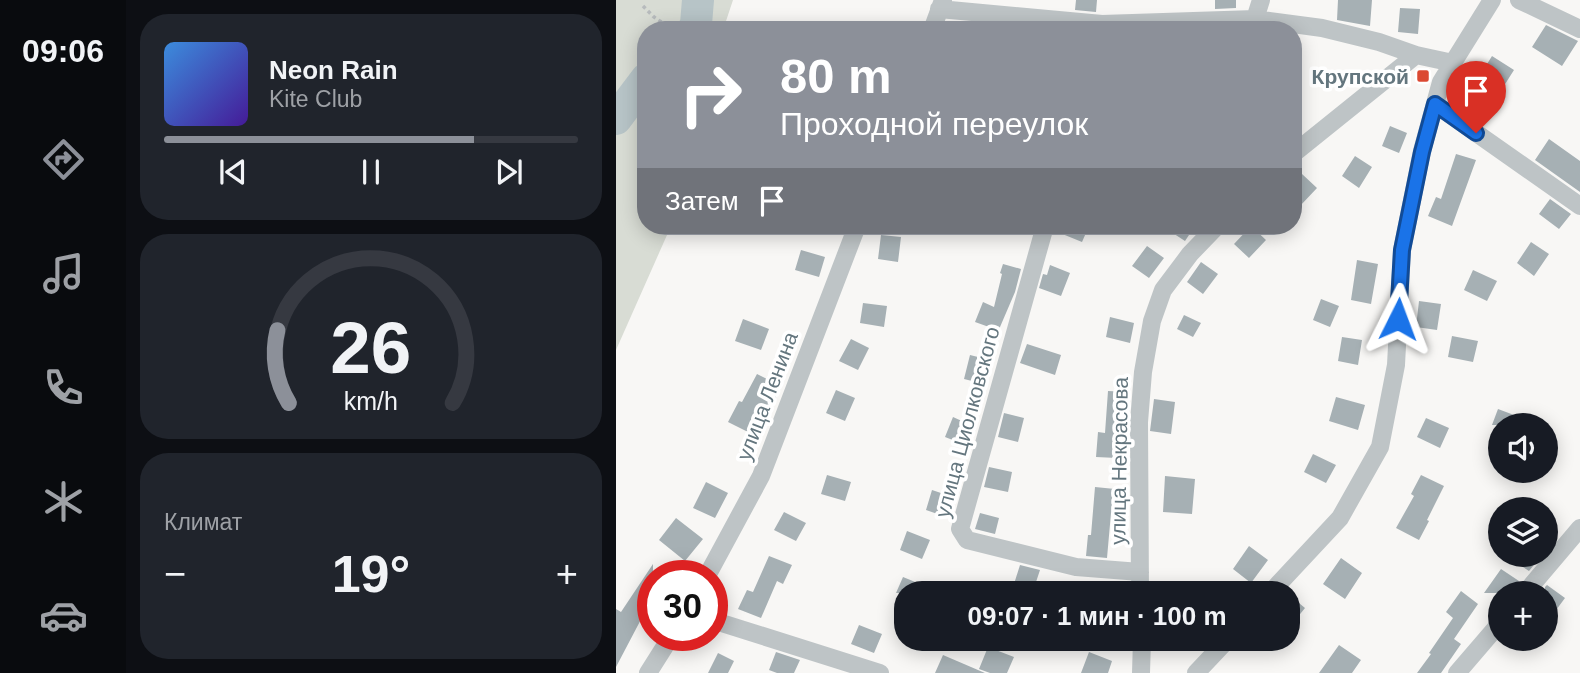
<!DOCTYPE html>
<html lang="ru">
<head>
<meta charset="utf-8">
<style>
  body { margin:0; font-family:Arial,sans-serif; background:#20242c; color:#f1f3f6; height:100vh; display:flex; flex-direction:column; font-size:26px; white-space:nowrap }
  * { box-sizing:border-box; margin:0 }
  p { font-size:23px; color:#9ea1a6 }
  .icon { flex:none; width:38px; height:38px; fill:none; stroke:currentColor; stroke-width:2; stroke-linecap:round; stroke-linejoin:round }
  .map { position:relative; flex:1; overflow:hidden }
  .drawer { display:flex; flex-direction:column; gap:14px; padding:14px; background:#0d0f14; width:490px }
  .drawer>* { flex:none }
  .hud { position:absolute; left:21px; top:21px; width:665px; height:214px; border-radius:28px; box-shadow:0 4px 18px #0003; background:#8c9099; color:#fff; overflow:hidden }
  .tools { position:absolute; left:872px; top:413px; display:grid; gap:14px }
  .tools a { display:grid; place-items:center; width:70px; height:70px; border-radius:50%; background:#171b24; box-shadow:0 4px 18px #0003; font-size:35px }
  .speed { position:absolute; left:21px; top:560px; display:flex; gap:14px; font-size:35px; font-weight:700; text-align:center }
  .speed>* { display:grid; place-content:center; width:91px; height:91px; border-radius:50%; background:#171b24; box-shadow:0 4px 18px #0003; line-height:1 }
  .speed .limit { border:10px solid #d22; background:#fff; color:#111 }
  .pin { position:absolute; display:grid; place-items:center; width:60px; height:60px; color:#fff; margin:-72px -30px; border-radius:50% 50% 50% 0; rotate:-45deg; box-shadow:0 0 7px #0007 }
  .pin .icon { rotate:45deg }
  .me { position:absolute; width:77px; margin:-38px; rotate:3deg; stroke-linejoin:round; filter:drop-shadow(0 0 5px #0008) }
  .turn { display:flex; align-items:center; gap:24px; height:147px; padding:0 28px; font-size:32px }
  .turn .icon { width:91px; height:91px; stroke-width:2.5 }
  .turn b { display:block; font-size:49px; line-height:60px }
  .then { display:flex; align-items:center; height:66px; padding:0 28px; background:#0003; gap:14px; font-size:26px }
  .big { font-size:52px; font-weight:800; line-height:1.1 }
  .drawer .card { flex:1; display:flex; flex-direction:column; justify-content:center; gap:10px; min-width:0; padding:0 24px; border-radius:28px; background:#20242c }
  .drawer .dial { align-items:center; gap:0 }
  .dial svg { height:182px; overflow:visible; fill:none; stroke:#363941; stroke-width:7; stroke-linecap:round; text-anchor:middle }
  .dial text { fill:#f1f3f6; stroke:none }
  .song { display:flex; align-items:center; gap:21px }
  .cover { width:84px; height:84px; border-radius:10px; background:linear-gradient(135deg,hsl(210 70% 55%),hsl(260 70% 35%)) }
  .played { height:7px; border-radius:4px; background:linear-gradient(90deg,#8c9099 75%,#363941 75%) }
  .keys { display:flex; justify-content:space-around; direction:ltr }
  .heat { display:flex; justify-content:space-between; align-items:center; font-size:38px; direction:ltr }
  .trip { position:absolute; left:278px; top:581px; width:406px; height:70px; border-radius:28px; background:#171b24; box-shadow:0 4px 18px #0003; font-weight:800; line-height:70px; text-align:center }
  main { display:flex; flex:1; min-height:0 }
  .tabs { display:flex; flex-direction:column; width:126px; justify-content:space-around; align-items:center; background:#090b0e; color:#9ea1a6 }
  .tabs .icon { width:49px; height:49px }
  .tabs .selected { color:#8c9099 }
  .tabs b { font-size:32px; color:#f1f3f6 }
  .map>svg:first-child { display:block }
</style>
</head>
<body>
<main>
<nav class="tabs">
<b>09:06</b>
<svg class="icon selected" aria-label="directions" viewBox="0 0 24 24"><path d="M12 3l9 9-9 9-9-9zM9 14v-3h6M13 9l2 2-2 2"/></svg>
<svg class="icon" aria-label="music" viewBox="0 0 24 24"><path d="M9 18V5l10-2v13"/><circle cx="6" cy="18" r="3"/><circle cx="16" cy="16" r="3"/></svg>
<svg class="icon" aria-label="phone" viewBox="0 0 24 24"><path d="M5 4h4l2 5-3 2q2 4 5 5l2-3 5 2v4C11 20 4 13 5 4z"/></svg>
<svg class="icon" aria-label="climate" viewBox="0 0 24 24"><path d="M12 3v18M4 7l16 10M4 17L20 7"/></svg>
<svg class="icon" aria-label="car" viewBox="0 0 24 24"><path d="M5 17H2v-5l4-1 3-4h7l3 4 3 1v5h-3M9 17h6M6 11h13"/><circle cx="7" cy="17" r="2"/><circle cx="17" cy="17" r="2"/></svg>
</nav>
<section class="drawer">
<div class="card">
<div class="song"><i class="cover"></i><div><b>Neon Rain</b><p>Kite Club</p></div></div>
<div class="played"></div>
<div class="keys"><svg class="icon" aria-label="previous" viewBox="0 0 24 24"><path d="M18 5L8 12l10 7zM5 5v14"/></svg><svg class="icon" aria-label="pause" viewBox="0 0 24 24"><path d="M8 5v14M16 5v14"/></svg><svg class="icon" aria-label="next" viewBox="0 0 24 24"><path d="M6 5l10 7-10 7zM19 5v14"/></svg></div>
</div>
<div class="card dial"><svg viewBox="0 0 100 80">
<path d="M14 69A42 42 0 1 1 86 69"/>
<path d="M14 69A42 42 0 0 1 9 37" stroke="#8c9099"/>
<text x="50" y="56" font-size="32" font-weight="700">26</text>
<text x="50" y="72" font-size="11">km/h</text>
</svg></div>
<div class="card"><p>Климат</p>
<div class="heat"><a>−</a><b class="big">19°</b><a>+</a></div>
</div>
</section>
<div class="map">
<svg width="964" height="673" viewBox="0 0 964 673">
  <rect width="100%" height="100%" fill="#f8f7f5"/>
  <path fill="#d8dcd4" d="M0 0H117L107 30H30V226H55L0 350Z"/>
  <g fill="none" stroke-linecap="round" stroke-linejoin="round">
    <path stroke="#b7c4c7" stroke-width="32" d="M77 30 80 24 82 0
      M0 119 30 79"/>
  </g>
  <path fill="#a6b0b4" d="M460 0H481L480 12 459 10Z
    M599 0H620V8L599 9Z
    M722 0H756L754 26 721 20Z
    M784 8 804 9 802 34 782 32Z
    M930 25 962 41 946 66 916 47Z
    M876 56 898 70 865 122 844 108Z
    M774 126 791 133 783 153 766 146Z
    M933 139 964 161V192L919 160Z
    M840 154 860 160 836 226 812 216 820 197 825 199Z
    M739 156 756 167 743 188 726 176Z
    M686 174 701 188 684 206 677 200V183Z
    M934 199 955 214 943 229 923 214Z
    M440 226H473L466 242 439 231Z
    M546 226H579L569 241Z
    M635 226 650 240 633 258 618 244Z
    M265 235 285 237 282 262 262 259Z
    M915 242 933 254 918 276 901 263Z
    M531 246 548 258 533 278 516 266Z
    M185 250 209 257 203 277 179 270Z
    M741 260 762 264 755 304 735 300Z
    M585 262 602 274 587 294 571 282Z
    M387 264 405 269 399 292 378 341 370 338 373 327 359 322 367 302 378 307 386 274 384 273Z
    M434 265 454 273 445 296 423 288 427 274 431 275Z
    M857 270 881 281 871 301 848 290Z
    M705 299 723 306 714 327 697 320Z
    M803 301 825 304 821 330 800 327Z
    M247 303 271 306 268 327 244 323Z
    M568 315 585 323 577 337 561 329Z
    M494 317 518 323 514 343 490 337Z
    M127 319 153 329 145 350 119 341Z
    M836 336 862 341 857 362 832 357Z
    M726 337 746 340 742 365 722 361Z
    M235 339 253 348 242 370 223 361Z
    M411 344 445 355 439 375 404 363Z
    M354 355 374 360 368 384 348 379Z
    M141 374 165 386 151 415 153 416 142 437 112 422 123 401 126 402Z
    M220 390 239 398 229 421 210 413Z
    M492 391 513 392 511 417H504L501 458 480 457 482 432 489 433Z
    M720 397 749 405 742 430 713 421Z
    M538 399 559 402 555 434 534 431Z
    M882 409 922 424V425H876Z
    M388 413 408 418 402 442 382 437Z
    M337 417 359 427 352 446 329 437Z
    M810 418 833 428 824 448 801 437Z
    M697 454 720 465 710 483 688 472Z
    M373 467 396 472 392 492 368 487Z
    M211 475 235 482 229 501 205 494Z
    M805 475 828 486 811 520 813 521 803 540 780 528 798 496 795 494Z
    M549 476 579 479 576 514 547 512Z
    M90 482 112 493 99 518 77 508Z
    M479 487 499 489 497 513H495L491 558 470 556 472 535H475Z
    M316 490 340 498 333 518 310 510Z
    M168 512 190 523 180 541 158 530Z
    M364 513 383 518 379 534 359 529Z
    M60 518 87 539 69 561 43 540Z
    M291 531 314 540 306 559 284 550Z
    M633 546 652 560 635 583 617 569Z
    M907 555H926L913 571 901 563Z
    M153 556 176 565 167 584 161 581 145 618 122 609 131 590 137 592Z
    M725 558 746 573 729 599 707 584Z
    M37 564V612L31 608 0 667V609L5 612Z
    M404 565 424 570 417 591 398 584Z
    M885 569 903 581 895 593H868Z
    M287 577 326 593H280Z
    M931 585 949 598 929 625V587Z
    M845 591 862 604 838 639 845 644 825 673H801L815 654 813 653 837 618 830 612Z
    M672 594 689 608 672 629Z
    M243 625 266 634 258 653 235 644Z
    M723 645 745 660 736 673H703Z
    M372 647 398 657 391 673H374L363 669Z
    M160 652 184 660 178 673H161L153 670Z
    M473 652 496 661 492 673H465Z
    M102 653 118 661 112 673H92Z
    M327 655 369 673H319Z"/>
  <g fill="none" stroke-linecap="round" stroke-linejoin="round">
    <path stroke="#b7bbbd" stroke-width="3.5" stroke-dasharray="3.5 3.5" stroke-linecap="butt" d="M27 6 38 17 57 30"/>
    <path stroke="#bec4c6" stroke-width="18" d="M903 0 964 29
      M323 9 486 24 639 19 706 28 763 42 800 55 837 63
      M639 19 645 0
      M316 30 327 0
      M819 104 964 206
      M677 154 800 55
      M429 226 344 529 351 540 460 567 524 572
      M91 576 145 476 241 226
      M524 593 523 422 527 372 536 321 547 290 574 254 601 226
      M654 593 724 518 764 447 780 365 786 250 806 151 825 82 876 0
      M909 593 964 528
      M96 620 264 673
      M32 673 56 635
      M525 673 526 639
      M580 673 612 639
      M841 673 884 623"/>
  </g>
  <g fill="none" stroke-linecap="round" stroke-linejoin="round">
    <defs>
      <path id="route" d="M782 319 786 250 806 152 819 104 860 133"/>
    </defs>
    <use href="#route" stroke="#114b97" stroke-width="18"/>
    <use href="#route" stroke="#1a73e8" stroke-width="12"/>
  </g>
  <rect fill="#db4932" stroke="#fff" stroke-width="2.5" x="800" y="69" width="14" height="14" rx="3.5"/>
  <g text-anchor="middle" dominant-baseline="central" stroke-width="7" stroke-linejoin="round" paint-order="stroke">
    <g font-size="21" font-weight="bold" fill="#64767e" stroke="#fff" text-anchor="end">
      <text x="793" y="76">Крупской</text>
    </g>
    <g font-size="21" fill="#64767e" stroke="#fff">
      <text transform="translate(151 396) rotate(-69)">улица Ленина</text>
      <text transform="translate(351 422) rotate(-75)">улица Циолковского</text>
      <text transform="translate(503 461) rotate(-89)">улица Некрасова</text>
    </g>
  </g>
</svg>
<div class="tools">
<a><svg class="icon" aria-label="sound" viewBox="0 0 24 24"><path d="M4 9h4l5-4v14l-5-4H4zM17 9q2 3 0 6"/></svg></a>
<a><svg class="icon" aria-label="layers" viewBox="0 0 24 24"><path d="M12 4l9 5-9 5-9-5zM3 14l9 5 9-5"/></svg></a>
<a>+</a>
</div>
<div class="speed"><div class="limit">30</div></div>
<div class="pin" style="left:860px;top:133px;background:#d93025"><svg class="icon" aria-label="arrive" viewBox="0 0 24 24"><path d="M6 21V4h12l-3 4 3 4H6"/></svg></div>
<svg class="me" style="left:782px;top:319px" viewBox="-20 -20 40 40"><path d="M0-17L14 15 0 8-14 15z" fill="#1a73e8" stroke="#fff" stroke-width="4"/></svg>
<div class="trip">09:07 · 1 мин · 100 m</div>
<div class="hud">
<div class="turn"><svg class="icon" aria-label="right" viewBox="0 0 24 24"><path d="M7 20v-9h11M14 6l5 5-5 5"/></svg><div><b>80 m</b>Проходной переулок</div></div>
<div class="then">Затем<svg class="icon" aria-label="arrive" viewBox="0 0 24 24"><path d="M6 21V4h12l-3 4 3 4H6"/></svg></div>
</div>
</div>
</main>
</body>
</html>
